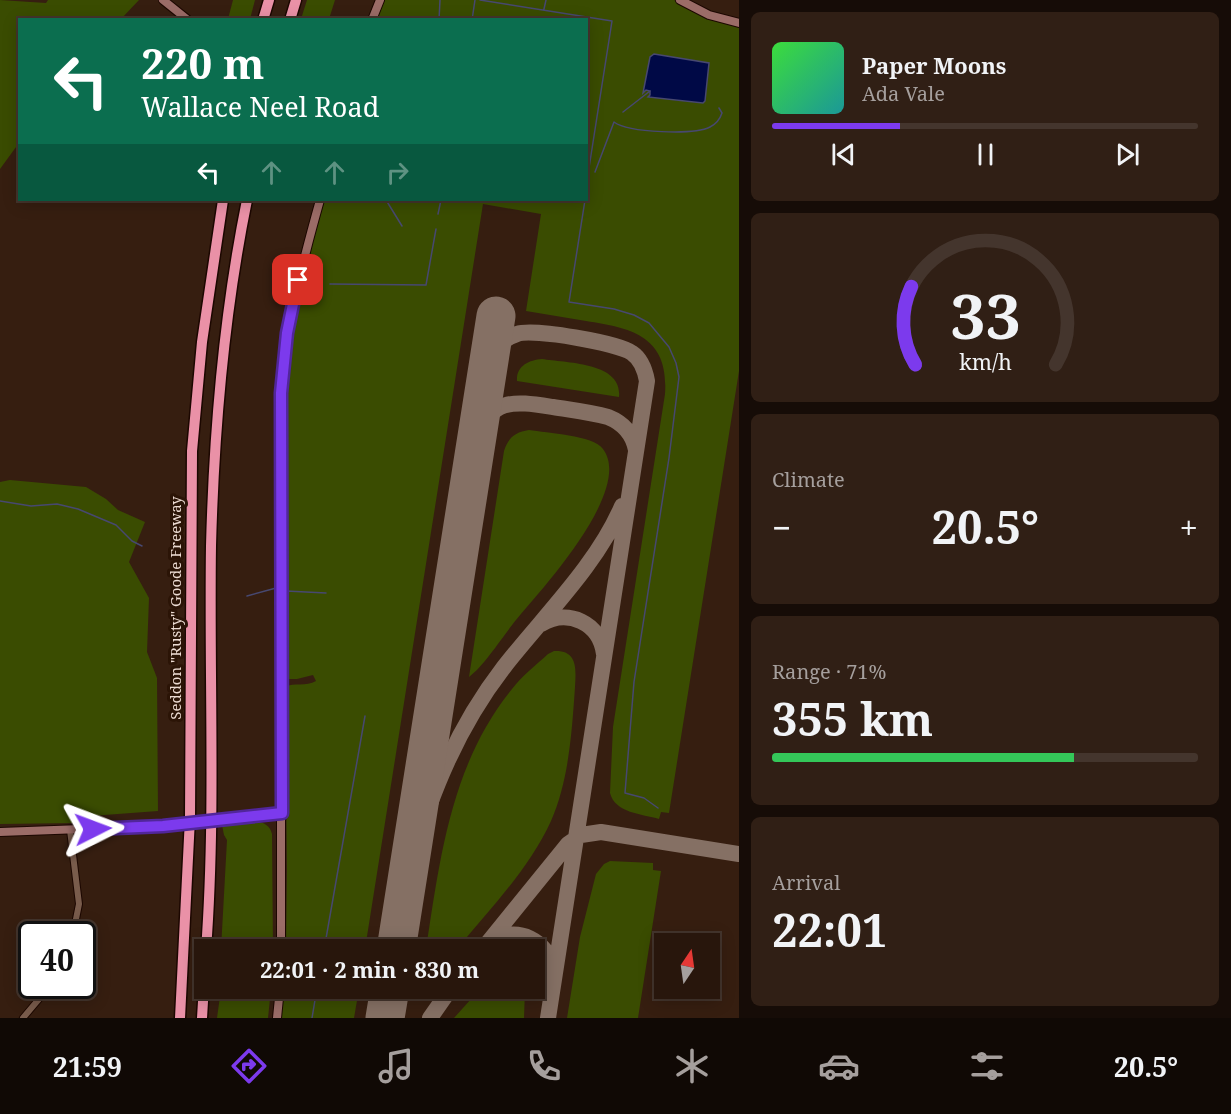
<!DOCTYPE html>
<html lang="en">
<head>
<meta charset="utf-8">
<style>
  body { margin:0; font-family:"Noto Serif",serif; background:#301f15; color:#f1f3f6; height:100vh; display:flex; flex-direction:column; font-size:22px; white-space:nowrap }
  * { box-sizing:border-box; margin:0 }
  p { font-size:20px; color:#a59f9d }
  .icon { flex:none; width:33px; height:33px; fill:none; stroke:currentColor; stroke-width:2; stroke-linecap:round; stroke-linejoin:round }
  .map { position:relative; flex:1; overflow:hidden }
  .sheet { display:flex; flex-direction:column; gap:12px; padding:12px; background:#160c07; width:492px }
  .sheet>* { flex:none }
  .top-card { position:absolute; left:18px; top:18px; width:570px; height:183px; border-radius:0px; box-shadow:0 3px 15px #0003,0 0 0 2px #44352d; background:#0b6e4f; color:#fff; overflow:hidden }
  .needle { width:39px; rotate:13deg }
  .tools { position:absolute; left:654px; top:933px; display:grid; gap:12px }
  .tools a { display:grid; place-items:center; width:66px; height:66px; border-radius:0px; background:#28160c; box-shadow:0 3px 15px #0003,0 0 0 2px #44352d; font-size:30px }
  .speed { position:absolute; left:18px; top:921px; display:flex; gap:12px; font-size:30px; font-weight:700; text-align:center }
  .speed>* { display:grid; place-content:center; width:78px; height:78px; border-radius:50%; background:#28160c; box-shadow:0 3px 15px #0003,0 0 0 2px #44352d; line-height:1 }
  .speed .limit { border:3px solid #111; border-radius:9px; background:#fff; color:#111 }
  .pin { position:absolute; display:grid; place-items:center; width:51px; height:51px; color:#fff; margin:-26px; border-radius:12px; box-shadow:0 3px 9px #0006 }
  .me { position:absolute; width:66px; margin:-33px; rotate:87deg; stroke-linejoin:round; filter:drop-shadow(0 0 4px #0008) }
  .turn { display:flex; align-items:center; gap:21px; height:126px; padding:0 24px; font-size:27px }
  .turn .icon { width:78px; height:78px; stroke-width:2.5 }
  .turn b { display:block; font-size:42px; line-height:51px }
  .lanes { display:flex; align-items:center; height:57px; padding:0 24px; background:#0003; justify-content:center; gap:30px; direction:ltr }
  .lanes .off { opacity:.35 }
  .big { font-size:45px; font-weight:700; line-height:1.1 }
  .sheet .widget { flex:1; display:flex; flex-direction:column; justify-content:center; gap:9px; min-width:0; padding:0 21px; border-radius:9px; background:#301f15 }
  .sheet .dial { align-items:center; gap:0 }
  .dial svg { height:156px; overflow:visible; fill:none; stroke:#44352d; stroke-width:7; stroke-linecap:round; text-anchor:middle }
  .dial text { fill:#f1f3f6; stroke:none }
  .song { display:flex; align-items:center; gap:18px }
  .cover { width:72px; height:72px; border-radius:9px; background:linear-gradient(135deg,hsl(120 70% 55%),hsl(180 70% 35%)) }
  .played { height:6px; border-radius:3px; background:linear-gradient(90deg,#7c3aed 30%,#44352d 30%) }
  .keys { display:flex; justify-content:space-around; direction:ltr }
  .heat { display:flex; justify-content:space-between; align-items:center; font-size:33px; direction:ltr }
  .charge { height:9px; border-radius:4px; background:linear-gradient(90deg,#34c759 71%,#44352d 0) }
  .trip { position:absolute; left:194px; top:939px; width:351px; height:60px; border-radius:0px; background:#28160c; box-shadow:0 3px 15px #0003,0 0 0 2px #44352d; font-weight:700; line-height:60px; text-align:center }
  .tab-bar { display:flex; height:96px; justify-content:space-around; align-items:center; background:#100905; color:#a59f9d }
  .tab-bar .icon { width:42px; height:42px }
  .tab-bar .on { color:#7c3aed }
  .tab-bar b { font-size:27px; color:#f1f3f6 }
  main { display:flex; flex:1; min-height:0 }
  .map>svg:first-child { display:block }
</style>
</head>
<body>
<main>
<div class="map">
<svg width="739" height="1018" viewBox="0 0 739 1018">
  <rect width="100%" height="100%" fill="#361e10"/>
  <path fill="#3a4c01" d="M0 0 46 3 48 0H139L121 19 20 20 19 143 0 169Z
    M233 0H255L250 19H228Z
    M307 0H335L329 19H301Z
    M385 0H674L704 17 739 27V371L669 813 661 812 659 819C642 814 615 813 610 793L613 727 665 394C669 337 633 328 586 321 566 318 546 314 526 311L541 214 483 204 365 949H286L287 869 285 687C294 682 306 687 316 681L313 675 297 679H287L285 677V389L291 337 306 264 325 200H586V20L376 19Z
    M542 359C566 363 623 362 619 397L517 381C516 366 529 360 542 359Z
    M529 430C547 433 593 435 603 449 634 490 541 590 516 620 503 636 484 666 469 677L504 451C508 438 515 432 529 430Z
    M10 480 86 487 106 499 118 510 145 522 129 562 149 598 147 652 157 678 158 811 91 816 76 823 0 824V482Z
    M554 651C578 650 576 669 575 687 572 731 569 780 551 821 529 869 490 909 457 949H426C440 858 451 764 512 689 522 676 536 665 548 654Z
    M256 821C264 823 270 825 272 834L273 949H221L227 840 224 835 222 825Z
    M610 861 653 863V870L661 871 638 1018H567L580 937 596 874 604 864Z
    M221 989H271L268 1018H217Z
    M284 989H359L354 1018H281Z
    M480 989H525L524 1018H454Z"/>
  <path fill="#000946" stroke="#474870" stroke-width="1.5" d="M654 54 709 63 705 101 703 103 648 97 650 95V91L646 90 643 93 650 57Z"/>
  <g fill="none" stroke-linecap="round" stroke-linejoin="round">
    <path stroke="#474870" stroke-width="1.5" d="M480 0 612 21 586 187
      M544 9 546 0
      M439 20 440 0
      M472 20 475 0
      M623 112 650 91
      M595 172 614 122C629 133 694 135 710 127 716 124 720 119 722 113L719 108
      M386 200 402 226
      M585 200 569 302 614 309 634 315 649 323 669 347 676 363 679 377 669 458 634 682 625 793 644 798 658 808
      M438 214 441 200
      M330 284 426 285 436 229
      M0 501 31 506 57 504 78 509 116 525 132 541 142 546
      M286 591 326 593
      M247 596 276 588
      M324 950 365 716
      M312 1018 317 988"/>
    <path stroke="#857064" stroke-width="16" d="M489 362C495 348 501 339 517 334 533 328 618 343 632 353 641 359 645 370 647 381L548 1018
      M476 442C490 397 513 401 553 407 571 410 590 412 608 417 623 423 633 434 636 450
      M541 624C568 608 600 623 604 654
      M410 863C432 791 457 728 504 667 543 617 597 565 622 506
      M489 943C516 923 550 941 554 972
      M482 950 568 844 581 835 601 832 739 854
      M430 1018 451 988"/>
    <path stroke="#857064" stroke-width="39" d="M396 950 496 316
      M385 1018 390 988"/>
    <defs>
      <path id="street" d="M70 830 79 904 73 934
        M23 1018 50 986"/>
      <path id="secondary" d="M163 0 188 20
        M680 0 709 15 739 23
        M372 20 380 0
        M228 819 282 813
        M0 832 163 826
        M281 950V393C286 326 302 264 320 200
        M277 1018 280 988"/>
      <path id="highway" d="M263 20 269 0
        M290 20 296 0
        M206 950C216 815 209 681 211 546 214 430 224 313 247 200
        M180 1018 190 818 192 451 202 342 223 200
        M202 1018 204 985"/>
    </defs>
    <use href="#street" stroke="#1c0700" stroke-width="8"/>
    <use href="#secondary" stroke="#1c0700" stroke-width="10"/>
    <use href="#highway" stroke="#1c0700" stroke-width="13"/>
    <use href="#street" stroke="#795c4c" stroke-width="6"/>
    <use href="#secondary" stroke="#9b6c67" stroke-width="8"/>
    <use href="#highway" stroke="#ea91a7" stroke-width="10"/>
    <defs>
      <path id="secondary-bridge" d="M163 826 228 819"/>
    </defs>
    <use href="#secondary-bridge" stroke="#1c0700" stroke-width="10" stroke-linecap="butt"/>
    <use href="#secondary-bridge" stroke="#9b6c67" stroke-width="8"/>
  </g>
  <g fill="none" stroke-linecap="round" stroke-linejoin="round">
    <defs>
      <path id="route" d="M93 829 163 826 282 813 281 393 287 333 298 280"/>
    </defs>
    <use href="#route" stroke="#51269a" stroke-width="15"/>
    <use href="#route" stroke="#7c3aed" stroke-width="10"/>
  </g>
  <g text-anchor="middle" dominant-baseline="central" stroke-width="6" stroke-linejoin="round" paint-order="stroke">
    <g font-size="15" fill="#ecdbd2" stroke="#2b1406">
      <text transform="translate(175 608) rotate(-90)">Seddon "Rusty" Goode Freeway</text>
    </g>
  </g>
</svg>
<div class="tools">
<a><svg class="needle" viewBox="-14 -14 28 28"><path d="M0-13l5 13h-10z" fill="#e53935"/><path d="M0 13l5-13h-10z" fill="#a59f9d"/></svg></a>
</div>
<div class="speed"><div class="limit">40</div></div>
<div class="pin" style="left:298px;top:280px;background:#d93025"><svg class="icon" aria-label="arrive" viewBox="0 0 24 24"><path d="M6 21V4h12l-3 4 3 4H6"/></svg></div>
<svg class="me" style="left:93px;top:829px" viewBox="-20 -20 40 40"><path d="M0-17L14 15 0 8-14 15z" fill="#7c3aed" stroke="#fff" stroke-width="4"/></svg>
<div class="trip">22:01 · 2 min · 830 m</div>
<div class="top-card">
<div class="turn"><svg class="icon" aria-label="left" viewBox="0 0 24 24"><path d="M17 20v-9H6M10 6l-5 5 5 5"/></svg><div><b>220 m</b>Wallace Neel Road</div></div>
<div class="lanes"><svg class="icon" aria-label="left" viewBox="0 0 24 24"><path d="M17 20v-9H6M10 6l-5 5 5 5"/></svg><svg class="icon off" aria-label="ahead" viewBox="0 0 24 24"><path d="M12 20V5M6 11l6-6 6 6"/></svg><svg class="icon off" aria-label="ahead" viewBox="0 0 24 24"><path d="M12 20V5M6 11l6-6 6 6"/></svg><svg class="icon off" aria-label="right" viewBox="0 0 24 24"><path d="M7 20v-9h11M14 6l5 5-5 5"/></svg></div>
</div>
</div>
<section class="sheet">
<div class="widget">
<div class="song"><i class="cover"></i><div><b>Paper Moons</b><p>Ada Vale</p></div></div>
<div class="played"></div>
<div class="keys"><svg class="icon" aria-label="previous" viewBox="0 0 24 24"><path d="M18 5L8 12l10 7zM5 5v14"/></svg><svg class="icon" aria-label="pause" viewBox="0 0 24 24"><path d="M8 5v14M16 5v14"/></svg><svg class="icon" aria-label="next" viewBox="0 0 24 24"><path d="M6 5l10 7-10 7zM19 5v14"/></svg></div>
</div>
<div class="widget dial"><svg viewBox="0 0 100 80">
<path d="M14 69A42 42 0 1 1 86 69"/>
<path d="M14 69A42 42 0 0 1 12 29" stroke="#7c3aed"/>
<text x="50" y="56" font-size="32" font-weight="700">33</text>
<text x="50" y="72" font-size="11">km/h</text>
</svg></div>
<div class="widget"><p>Climate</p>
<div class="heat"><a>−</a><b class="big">20.5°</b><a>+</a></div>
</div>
<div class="widget"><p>Range · 71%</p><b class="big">355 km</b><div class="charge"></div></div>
<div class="widget"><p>Arrival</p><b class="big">22:01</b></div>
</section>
</main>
<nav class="tab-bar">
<b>21:59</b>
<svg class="icon on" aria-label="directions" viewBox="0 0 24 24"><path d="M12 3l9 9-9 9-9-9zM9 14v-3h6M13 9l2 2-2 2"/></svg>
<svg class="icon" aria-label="music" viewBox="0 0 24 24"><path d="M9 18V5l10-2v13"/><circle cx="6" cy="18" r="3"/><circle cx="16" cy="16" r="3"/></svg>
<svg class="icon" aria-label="phone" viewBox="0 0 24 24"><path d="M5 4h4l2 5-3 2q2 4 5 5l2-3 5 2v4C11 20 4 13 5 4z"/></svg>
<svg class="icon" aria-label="climate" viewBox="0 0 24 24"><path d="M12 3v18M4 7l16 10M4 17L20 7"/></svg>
<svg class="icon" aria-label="car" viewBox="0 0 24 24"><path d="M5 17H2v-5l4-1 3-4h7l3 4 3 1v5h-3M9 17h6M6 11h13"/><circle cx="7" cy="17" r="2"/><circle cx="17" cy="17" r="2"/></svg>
<svg class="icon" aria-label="filters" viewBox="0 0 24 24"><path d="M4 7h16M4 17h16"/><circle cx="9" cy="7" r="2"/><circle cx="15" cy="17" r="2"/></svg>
<b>20.5°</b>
</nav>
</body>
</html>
